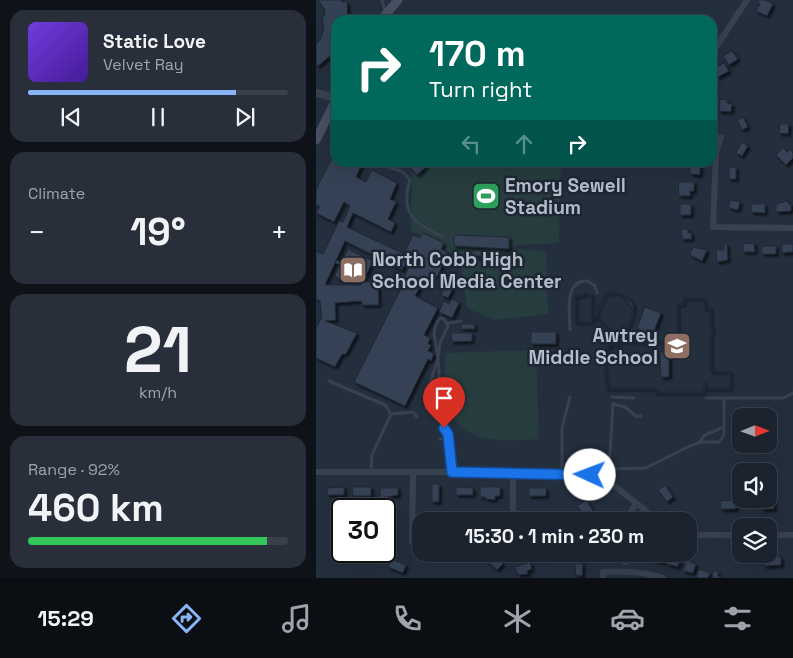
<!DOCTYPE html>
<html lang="en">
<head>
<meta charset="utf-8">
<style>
  body { margin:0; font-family:"Space Grotesk",sans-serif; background:#282f3a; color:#f1f3f6; height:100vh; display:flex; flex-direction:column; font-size:19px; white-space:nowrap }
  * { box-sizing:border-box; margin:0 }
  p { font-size:16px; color:#a0a4aa }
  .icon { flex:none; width:28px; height:28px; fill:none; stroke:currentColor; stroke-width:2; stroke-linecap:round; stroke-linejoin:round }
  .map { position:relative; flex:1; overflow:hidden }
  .details { display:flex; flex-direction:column; gap:10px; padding:10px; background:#0f1319; width:316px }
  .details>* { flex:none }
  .hud { position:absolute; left:15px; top:15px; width:386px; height:152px; border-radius:15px; box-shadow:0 5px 20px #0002,0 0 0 1px #39404a; background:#00695c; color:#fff; overflow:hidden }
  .needle { width:32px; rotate:89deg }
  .buttons { position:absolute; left:416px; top:408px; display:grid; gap:10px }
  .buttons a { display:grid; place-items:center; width:45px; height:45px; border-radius:10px; background:#1b232e; box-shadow:0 5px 20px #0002,0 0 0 1px #39404a; font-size:25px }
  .speed { position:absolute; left:15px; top:498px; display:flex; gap:10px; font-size:25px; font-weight:700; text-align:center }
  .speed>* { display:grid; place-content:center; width:65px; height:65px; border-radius:50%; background:#1b232e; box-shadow:0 5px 20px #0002,0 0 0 1px #39404a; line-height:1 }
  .speed .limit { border:2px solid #111; border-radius:8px; background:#fff; color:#111 }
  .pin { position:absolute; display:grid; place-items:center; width:42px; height:42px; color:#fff; margin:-51px -21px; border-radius:50% 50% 50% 0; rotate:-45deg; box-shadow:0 0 5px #0007 }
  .pin .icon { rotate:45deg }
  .me { position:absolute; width:55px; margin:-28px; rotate:272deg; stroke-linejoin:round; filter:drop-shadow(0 0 4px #0008) }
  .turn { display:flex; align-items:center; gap:18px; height:105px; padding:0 15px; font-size:22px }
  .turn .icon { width:65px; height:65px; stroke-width:2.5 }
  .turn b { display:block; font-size:35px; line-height:42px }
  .lanes { display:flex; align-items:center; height:48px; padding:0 15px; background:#0003; justify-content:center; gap:25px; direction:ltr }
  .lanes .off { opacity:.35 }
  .big { font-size:38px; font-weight:600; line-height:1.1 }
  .details .card { flex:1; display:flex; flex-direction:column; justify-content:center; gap:8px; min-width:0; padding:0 18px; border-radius:15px; background:#282f3a }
  .details .dial { align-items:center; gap:0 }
  .dial b { font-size:65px; line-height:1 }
  .song { display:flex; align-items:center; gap:15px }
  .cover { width:60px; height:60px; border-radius:8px; background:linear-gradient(135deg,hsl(260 70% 55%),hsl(260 70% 35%)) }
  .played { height:5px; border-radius:2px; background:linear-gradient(90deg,#8ab4f8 80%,#39404a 80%) }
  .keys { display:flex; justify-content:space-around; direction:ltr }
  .heat { display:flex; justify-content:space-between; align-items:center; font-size:28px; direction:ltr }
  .charge { height:8px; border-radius:4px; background:linear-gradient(90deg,#34c759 92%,#39404a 0) }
  .trip { position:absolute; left:96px; top:512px; width:285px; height:50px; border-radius:15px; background:#1b232e; box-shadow:0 5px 20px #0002,0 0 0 1px #39404a; font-weight:600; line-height:50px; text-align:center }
  .dock { display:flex; height:80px; justify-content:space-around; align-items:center; background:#0b0e12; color:#a0a4aa }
  .dock .icon { width:35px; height:35px }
  .dock .active { color:#8ab4f8 }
  .dock b { font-size:22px; color:#f1f3f6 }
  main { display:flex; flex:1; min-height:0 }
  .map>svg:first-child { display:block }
</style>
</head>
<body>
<main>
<section class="details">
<div class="card">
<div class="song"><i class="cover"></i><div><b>Static Love</b><p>Velvet Ray</p></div></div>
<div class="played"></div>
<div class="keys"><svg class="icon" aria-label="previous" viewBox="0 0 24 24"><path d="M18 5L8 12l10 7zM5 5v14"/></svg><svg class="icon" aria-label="pause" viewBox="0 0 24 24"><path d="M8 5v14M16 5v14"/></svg><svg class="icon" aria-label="next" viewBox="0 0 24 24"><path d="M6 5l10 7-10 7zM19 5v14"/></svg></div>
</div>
<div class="card"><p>Climate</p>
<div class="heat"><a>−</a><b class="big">19°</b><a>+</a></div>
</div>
<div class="card dial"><b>21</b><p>km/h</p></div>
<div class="card"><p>Range · 92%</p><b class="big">460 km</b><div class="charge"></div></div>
</section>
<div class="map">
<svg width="477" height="578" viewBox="0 0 477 578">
  <defs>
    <filter id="shadow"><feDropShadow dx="2.5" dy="2.5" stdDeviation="1" flood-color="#0009"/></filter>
  </defs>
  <rect width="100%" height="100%" fill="#242f3e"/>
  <path fill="#263c3f" d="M96 163H245L243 243 202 245 173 259 142 258 95 230Z
    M202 249 230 251 232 314 178 320 151 308 144 262 148 259 174 262Z
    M214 350 220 356 223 439C191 441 147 446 132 408 127 396 129 367 129 353Z"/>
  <path fill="#364354" stroke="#1f2835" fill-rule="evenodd" filter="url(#shadow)" d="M2 0H25L26 2H31L32 20H20V51L2 66 0 64V44L4 40 8 29 6 16H9V10Z
    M442 0H449L457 4 451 16 440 11 444 4 441 2Z
    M416 51 422 59 413 65 407 56Z
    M401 63 403 66 408 63 413 71 402 77 396 66Z
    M404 99 411 100V103L416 104 415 112 403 111Z
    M427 117 432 127 426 130 421 120Z
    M464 124H473L472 134 463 133Z
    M426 142 432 146 426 156 420 153Z
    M467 148 471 152 474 150 477 153V158L470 165 460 155Z
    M20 150V162H47L40 177 50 182 56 170 81 183 74 199 80 202 72 219 79 223 75 232 37 213 31 227 88 254 97 235 104 238 107 233 128 243 125 249 132 253 121 277 114 274 111 280 108 279 99 296 122 308 108 335 114 338 112 344 115 345 112 351 118 354 115 361 112 359 89 406 38 382 85 289 79 286 82 281 86 282 92 269 88 266 86 270 29 241 9 285H45V282H62L63 305H46V301L19 303 20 320 9 321 41 333 30 354H26L19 367 0 358V328L6 317 4 301 0 299V251L7 254 23 221 27 222 34 206 28 202 18 222 0 213 4 207 0 205V190Z
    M99 162H107L110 167 101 175 94 167Z
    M374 162H384V175L374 174Z
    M413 167H420V179H413Z
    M362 182H378V191H374V196H363Z
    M414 200 424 202 422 210 413 208Z
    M472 201V204H475V211L460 212V204Z
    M364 204H375V215H364Z
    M435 204H449V213L435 212Z
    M365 229H372V233H375L376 239H366Z
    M138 235 193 237V249L138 246Z
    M438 243 439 252H427V244Z
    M408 244H411L412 260 401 262 400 250H408Z
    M466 244H477V252L466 253Z
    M446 246H460V254H446Z
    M377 247 391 250 386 261 374 255Z
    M32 249 54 260 56 255 59 257 47 282 23 280 19 275 24 265 19 263 20 260 25 262Z
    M156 251H176V256H156Z
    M133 278 140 282 132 298 125 295Z
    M297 291 310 296 317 310 314 323 305 330 299 332V346H302V341H363L361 339V304H367V298H388V308L394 307V328H396V333H394V371H414V388H388V381L387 392H338V388H290L287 351H290V346H295V343H291L292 327 285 323 281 316 275 322H259V295H267V292L275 295V319L281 314 282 306 288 297 287 294ZM344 352H353V377H345Z
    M300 291 313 299 317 305V313L312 325 299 332V346H302V341H363L361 339V304H367V298H388V308L394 307V328H396V333H394V371H414V388H388V381L387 392H338V388H290L287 351H290V346H295V343H291L292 327 285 323 281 316 275 322H259V295H267V292L275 295V319L281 314 282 306 288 297 287 294Z
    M136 299 143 303 136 318 123 312 128 301 133 304Z
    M329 307 345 313 337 334 333 332 331 334 321 328Z
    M145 324H158L159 329H145Z
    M215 332H240V344H215Z
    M135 333H156V341L136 342Z
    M116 484H123V502H116Z
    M349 485 357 497 351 502 342 490Z
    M28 487V495H11V488Z
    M36 487H55V496H37Z
    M140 487 157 488V495H140Z
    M164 487H184V496H179V500L170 499 169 497H164Z
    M64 488H82V495L64 498Z
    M213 488H230V496H213Z
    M270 500 278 512 272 516 270 514 268 515 261 506Z
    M420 500V509H405L404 501Z
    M445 502H458V509H445Z
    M226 511 228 521H220L219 513Z
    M26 523V541H21L20 524Z
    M175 554 187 564 181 570 170 560Z
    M221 554H229L231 556V560L220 558Z
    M262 554H274L268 561Z
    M337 554H349L347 563 336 559Z
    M354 556 364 559 362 567 351 564Z
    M449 556 465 557V565L448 566Z
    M75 559 90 565 87 573 72 567Z
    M370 560 380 564 377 573 367 571Z
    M214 562 216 569 211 571 212 574 202 575 199 567Z
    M260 563 267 564 266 576 259 575Z
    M383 569 394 573 392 578H380Z
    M397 571 402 572V576L406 578H396Z"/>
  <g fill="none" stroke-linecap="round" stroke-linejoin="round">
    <path stroke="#38414e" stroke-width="3" d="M66 0 69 11
      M71 162 73 167 87 172 94 180C84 213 97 223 126 236
      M132 323 145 321
      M254 330C254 314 247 279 272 281L279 286 281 293
      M13 381 69 405 75 414
      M296 397 318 398
      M390 398H408
      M109 399 122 358 124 343 132 326 128 319 124 318C113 332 121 343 122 358 123 366 123 374 123 382L111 389
      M75 414 97 412 101 417
      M127 428 132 434 136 471
      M124 439H132
      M383 442 389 435 408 427
      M293 469 297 404 309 407 320 416H325
      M55 472 56 455 75 414
      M246 473V428L254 397
      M283 473 293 469 330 468 374 446 385 442H403L408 435V398H467L477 393"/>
    <path stroke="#38414e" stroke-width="6" d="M396 53 431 0
      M405 137 400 153 397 227 477 228
      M0 472H197L274 475 282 473 343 521
      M197 521V472
      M309 521 320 503
      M372 535H425
      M452 535H477
      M96 542 97 472
      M309 562V554
      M287 578V572C307 571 328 571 347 578"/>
    <path stroke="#38414e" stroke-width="8" d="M0 93 20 98"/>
    <path stroke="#465061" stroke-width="9" d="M65 20 82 0
      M0 140 20 100"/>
  </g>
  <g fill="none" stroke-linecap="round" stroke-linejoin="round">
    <defs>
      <path id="route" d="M128 428 132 434 136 472 274 475"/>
    </defs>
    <use href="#route" stroke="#114b97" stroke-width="12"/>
    <use href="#route" stroke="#1a73e8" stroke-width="9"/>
  </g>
  <defs>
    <symbol id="stadium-square" viewBox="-11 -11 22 22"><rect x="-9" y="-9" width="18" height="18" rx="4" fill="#2e9e5b" stroke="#1d2633"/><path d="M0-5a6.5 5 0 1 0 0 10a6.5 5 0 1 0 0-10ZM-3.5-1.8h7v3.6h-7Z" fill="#fff"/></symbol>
    <symbol id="library-square" viewBox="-11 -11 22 22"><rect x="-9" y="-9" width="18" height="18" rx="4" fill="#8d6e63" stroke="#1d2633"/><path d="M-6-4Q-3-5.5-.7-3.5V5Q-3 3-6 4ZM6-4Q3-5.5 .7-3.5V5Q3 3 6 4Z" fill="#fff"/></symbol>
    <symbol id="school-square" viewBox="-11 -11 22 22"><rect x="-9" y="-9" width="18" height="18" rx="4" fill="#8d6e63" stroke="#1d2633"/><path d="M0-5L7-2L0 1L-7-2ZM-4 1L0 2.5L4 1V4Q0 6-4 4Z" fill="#fff"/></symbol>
  </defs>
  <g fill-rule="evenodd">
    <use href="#stadium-square" x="154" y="180" width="32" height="32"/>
    <use href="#library-square" x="21" y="254" width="32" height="32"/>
    <use href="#school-square" x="345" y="330" width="32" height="32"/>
  </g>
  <g text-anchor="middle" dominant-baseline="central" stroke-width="5" stroke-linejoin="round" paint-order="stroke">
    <g font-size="19" font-weight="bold" fill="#b4bcc9" stroke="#1d2633" text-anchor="start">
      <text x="189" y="185">Emory Sewell<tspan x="189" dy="22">Stadium</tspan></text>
      <text x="56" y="259">North Cobb High<tspan x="56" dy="22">School Media Center</tspan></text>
      <text x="342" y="335" text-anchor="end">Awtrey<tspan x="342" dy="22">Middle School</tspan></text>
    </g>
  </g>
</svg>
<div class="buttons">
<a><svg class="needle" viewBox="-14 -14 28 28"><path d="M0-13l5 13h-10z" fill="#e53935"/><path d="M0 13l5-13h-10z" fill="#a0a4aa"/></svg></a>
<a><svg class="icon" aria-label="sound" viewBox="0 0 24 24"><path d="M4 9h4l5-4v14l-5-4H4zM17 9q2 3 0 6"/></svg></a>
<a><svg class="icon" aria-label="layers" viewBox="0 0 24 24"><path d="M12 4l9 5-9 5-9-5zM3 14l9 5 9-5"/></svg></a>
</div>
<div class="speed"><div class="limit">30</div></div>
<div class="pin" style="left:128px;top:428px;background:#d93025"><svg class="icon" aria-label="arrive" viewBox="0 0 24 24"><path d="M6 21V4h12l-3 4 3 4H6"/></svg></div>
<svg class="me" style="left:274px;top:475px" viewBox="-20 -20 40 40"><circle r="19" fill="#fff"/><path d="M0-13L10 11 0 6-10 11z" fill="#1a73e8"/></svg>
<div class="trip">15:30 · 1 min · 230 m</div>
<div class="hud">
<div class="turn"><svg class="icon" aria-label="right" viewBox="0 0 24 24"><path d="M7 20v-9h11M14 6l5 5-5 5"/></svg><div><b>170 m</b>Turn right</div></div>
<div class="lanes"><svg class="icon off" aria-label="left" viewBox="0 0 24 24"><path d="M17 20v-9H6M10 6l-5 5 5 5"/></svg><svg class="icon off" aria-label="ahead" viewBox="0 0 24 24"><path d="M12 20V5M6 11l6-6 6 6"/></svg><svg class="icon" aria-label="right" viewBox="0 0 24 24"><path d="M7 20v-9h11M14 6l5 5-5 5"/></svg></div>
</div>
</div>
</main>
<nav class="dock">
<b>15:29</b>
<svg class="icon active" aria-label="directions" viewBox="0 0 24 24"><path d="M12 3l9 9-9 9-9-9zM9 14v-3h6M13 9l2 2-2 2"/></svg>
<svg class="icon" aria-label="music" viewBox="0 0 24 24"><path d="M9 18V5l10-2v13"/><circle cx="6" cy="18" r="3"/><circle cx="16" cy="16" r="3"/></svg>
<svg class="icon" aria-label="phone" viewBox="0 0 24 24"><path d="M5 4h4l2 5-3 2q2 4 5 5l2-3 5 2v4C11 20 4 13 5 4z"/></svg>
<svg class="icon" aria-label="climate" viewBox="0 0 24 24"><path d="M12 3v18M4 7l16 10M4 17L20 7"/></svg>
<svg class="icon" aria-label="car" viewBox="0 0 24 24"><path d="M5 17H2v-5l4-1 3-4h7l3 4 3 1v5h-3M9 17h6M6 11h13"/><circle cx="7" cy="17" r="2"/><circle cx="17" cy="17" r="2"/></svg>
<svg class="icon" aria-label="filters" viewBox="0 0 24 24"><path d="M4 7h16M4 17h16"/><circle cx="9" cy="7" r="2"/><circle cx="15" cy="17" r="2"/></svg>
</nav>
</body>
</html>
